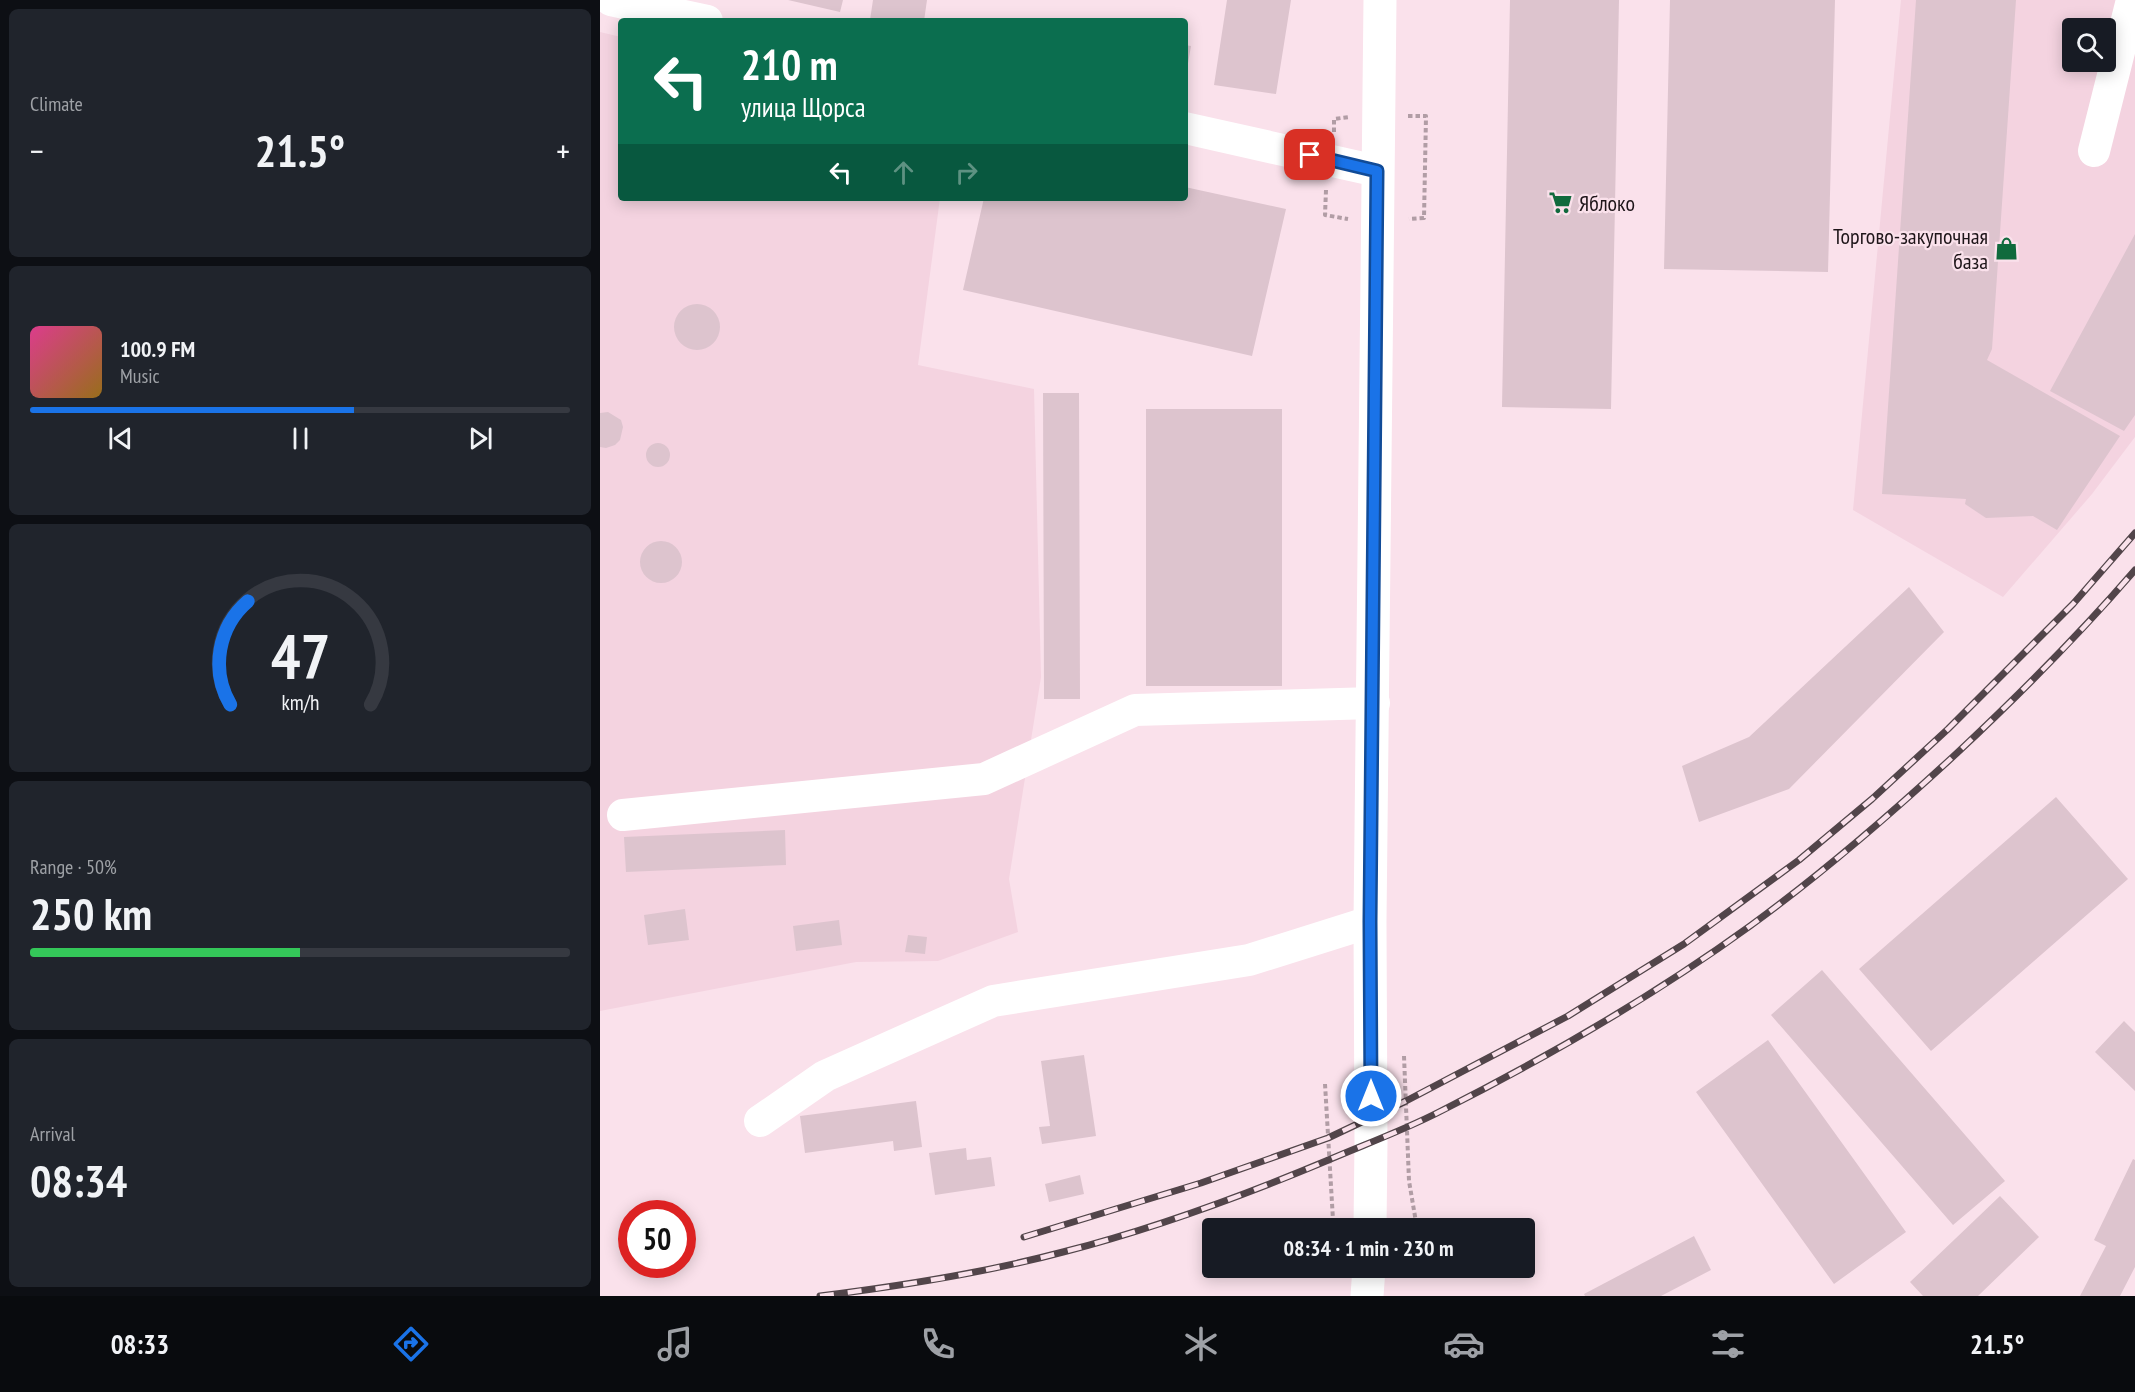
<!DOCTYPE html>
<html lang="en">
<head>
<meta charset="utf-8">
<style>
  body { margin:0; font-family:"PT Sans Narrow",sans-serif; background:#20242c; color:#f1f3f6; height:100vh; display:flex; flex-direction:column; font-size:22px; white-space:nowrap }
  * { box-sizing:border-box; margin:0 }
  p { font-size:20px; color:#9ea1a6 }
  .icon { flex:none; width:33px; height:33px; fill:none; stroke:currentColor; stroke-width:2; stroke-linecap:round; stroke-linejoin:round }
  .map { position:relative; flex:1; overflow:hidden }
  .panel { display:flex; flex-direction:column; gap:9px; padding:9px; background:#0d0f14; width:600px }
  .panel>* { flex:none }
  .hud { position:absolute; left:18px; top:18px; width:570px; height:183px; border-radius:6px; box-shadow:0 3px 15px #0003; background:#0b6e4f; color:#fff; overflow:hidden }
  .fabs { position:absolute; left:1462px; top:18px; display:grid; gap:12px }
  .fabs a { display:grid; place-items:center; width:54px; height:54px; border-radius:6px; background:#171b24; box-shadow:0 3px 15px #0003; font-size:30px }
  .speed { position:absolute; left:18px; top:1200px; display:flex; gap:12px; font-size:30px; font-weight:700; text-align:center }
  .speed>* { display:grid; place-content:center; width:78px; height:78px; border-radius:50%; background:#171b24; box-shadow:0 3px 15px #0003; line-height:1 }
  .speed .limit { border:9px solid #d22; background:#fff; color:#111 }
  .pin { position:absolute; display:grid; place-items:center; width:51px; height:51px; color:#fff; margin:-26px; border-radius:12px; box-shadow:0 3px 9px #0006 }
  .me { position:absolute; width:66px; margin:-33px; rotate:0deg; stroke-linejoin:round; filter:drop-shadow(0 0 4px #0008) }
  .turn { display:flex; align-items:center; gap:21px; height:126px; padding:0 24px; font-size:27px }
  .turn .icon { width:78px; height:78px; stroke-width:2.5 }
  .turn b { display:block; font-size:42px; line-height:51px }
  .lanes { display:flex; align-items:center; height:57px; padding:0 24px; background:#0003; justify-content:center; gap:30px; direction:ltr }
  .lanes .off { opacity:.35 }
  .big { font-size:45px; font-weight:700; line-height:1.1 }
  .panel .card { flex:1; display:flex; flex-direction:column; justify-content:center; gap:9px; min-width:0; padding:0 21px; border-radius:9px; background:#20242c }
  .panel .dial { align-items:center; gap:0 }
  .dial svg { height:156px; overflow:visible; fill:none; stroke:#363941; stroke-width:7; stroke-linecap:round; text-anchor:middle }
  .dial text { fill:#f1f3f6; stroke:none }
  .song { display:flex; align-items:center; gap:18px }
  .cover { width:72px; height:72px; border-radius:9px; background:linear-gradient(135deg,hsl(330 70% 55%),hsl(40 70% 35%)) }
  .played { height:6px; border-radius:3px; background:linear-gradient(90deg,#1a73e8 60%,#363941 60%) }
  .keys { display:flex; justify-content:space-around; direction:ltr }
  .heat { display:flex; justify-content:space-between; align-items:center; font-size:33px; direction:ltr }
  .charge { height:9px; border-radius:4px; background:linear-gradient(90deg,#34c759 50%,#363941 0) }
  .trip { position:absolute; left:602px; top:1218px; width:333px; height:60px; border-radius:6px; background:#171b24; box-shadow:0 3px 15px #0003; font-weight:700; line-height:60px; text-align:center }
  .tab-bar { display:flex; height:96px; justify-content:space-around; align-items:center; background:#090b0e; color:#9ea1a6 }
  .tab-bar .icon { width:42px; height:42px }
  .tab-bar .active { color:#1a73e8 }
  .tab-bar b { font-size:27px; color:#f1f3f6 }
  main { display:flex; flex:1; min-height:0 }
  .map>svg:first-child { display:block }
</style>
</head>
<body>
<main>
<section class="panel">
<div class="card"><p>Climate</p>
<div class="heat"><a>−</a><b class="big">21.5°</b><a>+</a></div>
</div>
<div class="card">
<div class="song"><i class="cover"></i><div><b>100.9 FM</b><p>Music</p></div></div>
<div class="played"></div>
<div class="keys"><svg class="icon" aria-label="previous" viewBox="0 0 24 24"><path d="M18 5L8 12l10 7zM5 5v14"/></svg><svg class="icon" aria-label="pause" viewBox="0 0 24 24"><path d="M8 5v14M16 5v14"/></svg><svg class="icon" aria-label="next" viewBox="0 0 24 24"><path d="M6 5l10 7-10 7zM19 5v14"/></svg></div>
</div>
<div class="card dial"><svg viewBox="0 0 100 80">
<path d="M14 69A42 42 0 1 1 86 69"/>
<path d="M14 69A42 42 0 0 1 23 16" stroke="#1a73e8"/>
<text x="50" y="56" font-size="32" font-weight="700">47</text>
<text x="50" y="72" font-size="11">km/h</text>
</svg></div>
<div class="card"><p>Range · 50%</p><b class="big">250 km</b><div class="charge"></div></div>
<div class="card"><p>Arrival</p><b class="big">08:34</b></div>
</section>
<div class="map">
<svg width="1535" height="1296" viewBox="0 0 1535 1296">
  <rect width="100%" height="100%" fill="#fae1eb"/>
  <path fill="#f4d3e0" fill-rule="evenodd" d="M1301 0H1535V437L1492 494 1403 597 1253 510ZM1473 28H1506V62H1473Z
    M0 32 21 37V198H340L318 365 434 389 441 677 409 879 418 932 338 961 256 962 0 1011Z"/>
  <path fill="#ddc4ce" d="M188 0H243L240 12Z
    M273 0H327L324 21 270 20Z
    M627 0H691L676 94 614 85Z
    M910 0H1019L1011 409 902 407Z
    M1070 0H1235L1228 272 1064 269Z
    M1316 0H1416L1392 349 1387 360 1520 436 1457 530 1433 516 1386 518 1365 504 1366 499 1282 494Z
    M585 45 591 46 586 75H585Z
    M585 187 686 209 652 356 363 290 384 198H585Z
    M1535 234V415L1524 431 1450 391Z
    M74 327a23 23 0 1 1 46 0a23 23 0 1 1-46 0Z
    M443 393H479L480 699H444Z
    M546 409H682V686H546Z
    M8 412 21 420 23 427 20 440 15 445 6 448 0 447V413Z
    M46 455a12 12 0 1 1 24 0a12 12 0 1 1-24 0Z
    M40 562a21 21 0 1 1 42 0a21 21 0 1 1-42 0Z
    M1309 587 1344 632 1189 789 1099 822 1082 766 1149 737Z
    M1456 797 1528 879 1331 1051 1259 969Z
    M185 830 186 865 26 872 24 837Z
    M85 909 89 940 48 945 44 915Z
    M239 920 242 945 196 951 193 926Z
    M308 935 327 937 325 954 305 952Z
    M1222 970 1405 1181 1353 1225 1171 1015Z
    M1524 1021 1535 1032V1091L1495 1052Z
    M1168 1040 1306 1232 1234 1284 1096 1092Z
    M484 1055 496 1136 442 1144 439 1127 450 1126 441 1061Z
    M316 1101 322 1147 294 1151 293 1141 205 1153 200 1116Z
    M366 1148 367 1160 391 1157 395 1186 335 1195 329 1153Z
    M1533 1159 1535 1160V1267L1520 1296H1480L1506 1246 1494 1240Z
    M480 1175 484 1194 449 1202 445 1184Z
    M1400 1196 1439 1237 1378 1296H1323L1310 1282Z
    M1094 1236 1111 1270 1061 1296H985L984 1294Z"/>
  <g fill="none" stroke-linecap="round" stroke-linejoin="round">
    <path stroke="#b19da5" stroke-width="4" stroke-dasharray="4.5 3" stroke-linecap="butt" d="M808 116H826L824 218 809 219
      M734 132V119L749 117
      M726 190 725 215 748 219
      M804 1056 809 1181 817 1228
      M725 1084 733 1220"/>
    <path stroke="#fff" stroke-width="32" d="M11 0 107 21
      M585 128 777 171
      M1494 151 1532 0
      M23 815 384 779 535 710 774 703
      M160 1121 225 1076 393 1001 649 960 770 922"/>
    <path stroke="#fff" stroke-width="33" d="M770 1228 771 1142 770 922 780 0
      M767 1296 769 1268"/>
    <defs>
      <path id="rail" d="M424 1237 601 1183 728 1138 806 1101 968 1016 1084 944 1199 860 1272 799 1348 729 1473 604 1535 533
        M220 1296C301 1286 384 1273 463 1252 553 1229 640 1197 726 1161 763 1145 802 1131 839 1112 946 1058 1052 997 1150 926 1223 873 1291 814 1357 753 1419 695 1479 635 1535 570"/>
    </defs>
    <use href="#rail" stroke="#52454a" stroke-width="7"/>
    <use href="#rail" stroke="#fae1eb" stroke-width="4.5" stroke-dasharray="14" stroke-linecap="butt"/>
  </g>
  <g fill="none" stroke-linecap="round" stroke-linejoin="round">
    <defs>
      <path id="route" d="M710 155 777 171 770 922 771 1096"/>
    </defs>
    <use href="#route" stroke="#114b97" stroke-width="15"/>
    <use href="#route" stroke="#1a73e8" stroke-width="10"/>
  </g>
  <defs>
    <symbol id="supermarket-bare" viewBox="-9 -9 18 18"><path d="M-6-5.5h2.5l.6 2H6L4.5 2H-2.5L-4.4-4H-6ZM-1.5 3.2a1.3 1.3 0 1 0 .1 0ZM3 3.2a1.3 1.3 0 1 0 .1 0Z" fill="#106a3d" stroke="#fae1eb" stroke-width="2.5" paint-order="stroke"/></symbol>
    <symbol id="shop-bare" viewBox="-9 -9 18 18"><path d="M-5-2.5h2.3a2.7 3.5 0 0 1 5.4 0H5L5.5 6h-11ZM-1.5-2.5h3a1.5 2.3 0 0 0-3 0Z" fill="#106a3d" stroke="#fae1eb" stroke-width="2.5" paint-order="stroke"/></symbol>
  </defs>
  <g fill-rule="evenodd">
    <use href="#supermarket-bare" x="944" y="186" width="33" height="33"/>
    <use href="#shop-bare" x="1390" y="232" width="33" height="33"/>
  </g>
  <g text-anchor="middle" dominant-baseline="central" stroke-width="4.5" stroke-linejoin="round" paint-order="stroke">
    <g font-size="22" fill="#1e1519" stroke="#fae1eb" text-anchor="start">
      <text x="979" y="203">Яблоко</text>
      <text x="1388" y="236" text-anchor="end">Торгово-закупочная<tspan x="1388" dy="25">база</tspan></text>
    </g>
  </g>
</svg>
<div class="fabs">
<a><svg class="icon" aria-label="search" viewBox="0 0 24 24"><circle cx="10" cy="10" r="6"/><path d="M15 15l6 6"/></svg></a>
</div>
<div class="speed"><div class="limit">50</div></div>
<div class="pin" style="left:710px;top:155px;background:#d93025"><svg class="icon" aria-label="arrive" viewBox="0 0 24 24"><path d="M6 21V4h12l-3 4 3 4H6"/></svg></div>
<svg class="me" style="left:771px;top:1096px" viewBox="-20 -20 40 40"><circle r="17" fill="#1a73e8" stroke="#fff" stroke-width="3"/><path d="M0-11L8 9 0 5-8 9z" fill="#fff"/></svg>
<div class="trip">08:34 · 1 min · 230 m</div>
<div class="hud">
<div class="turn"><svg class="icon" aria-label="left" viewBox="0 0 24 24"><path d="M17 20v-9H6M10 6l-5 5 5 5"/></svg><div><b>210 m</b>улица Щорса</div></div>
<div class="lanes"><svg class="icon" aria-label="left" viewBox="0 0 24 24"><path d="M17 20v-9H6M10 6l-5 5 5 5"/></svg><svg class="icon off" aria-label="ahead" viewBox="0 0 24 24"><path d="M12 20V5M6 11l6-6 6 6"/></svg><svg class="icon off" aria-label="right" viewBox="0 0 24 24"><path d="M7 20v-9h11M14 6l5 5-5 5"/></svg></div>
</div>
</div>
</main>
<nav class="tab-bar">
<b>08:33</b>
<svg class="icon active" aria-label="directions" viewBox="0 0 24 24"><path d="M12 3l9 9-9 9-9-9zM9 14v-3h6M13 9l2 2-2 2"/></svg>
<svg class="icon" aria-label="music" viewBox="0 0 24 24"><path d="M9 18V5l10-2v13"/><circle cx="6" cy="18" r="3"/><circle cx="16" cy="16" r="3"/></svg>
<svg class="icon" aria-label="phone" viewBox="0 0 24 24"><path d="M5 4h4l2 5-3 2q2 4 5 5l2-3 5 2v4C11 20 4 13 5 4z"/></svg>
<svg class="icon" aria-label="climate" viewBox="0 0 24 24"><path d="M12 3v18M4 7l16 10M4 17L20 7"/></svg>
<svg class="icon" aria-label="car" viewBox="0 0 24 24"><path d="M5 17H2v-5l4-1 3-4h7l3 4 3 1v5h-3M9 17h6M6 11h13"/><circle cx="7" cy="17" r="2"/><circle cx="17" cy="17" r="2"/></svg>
<svg class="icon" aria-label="filters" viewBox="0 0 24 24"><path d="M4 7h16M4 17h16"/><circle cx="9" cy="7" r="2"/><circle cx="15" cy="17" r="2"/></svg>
<b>21.5°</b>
</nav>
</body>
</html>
